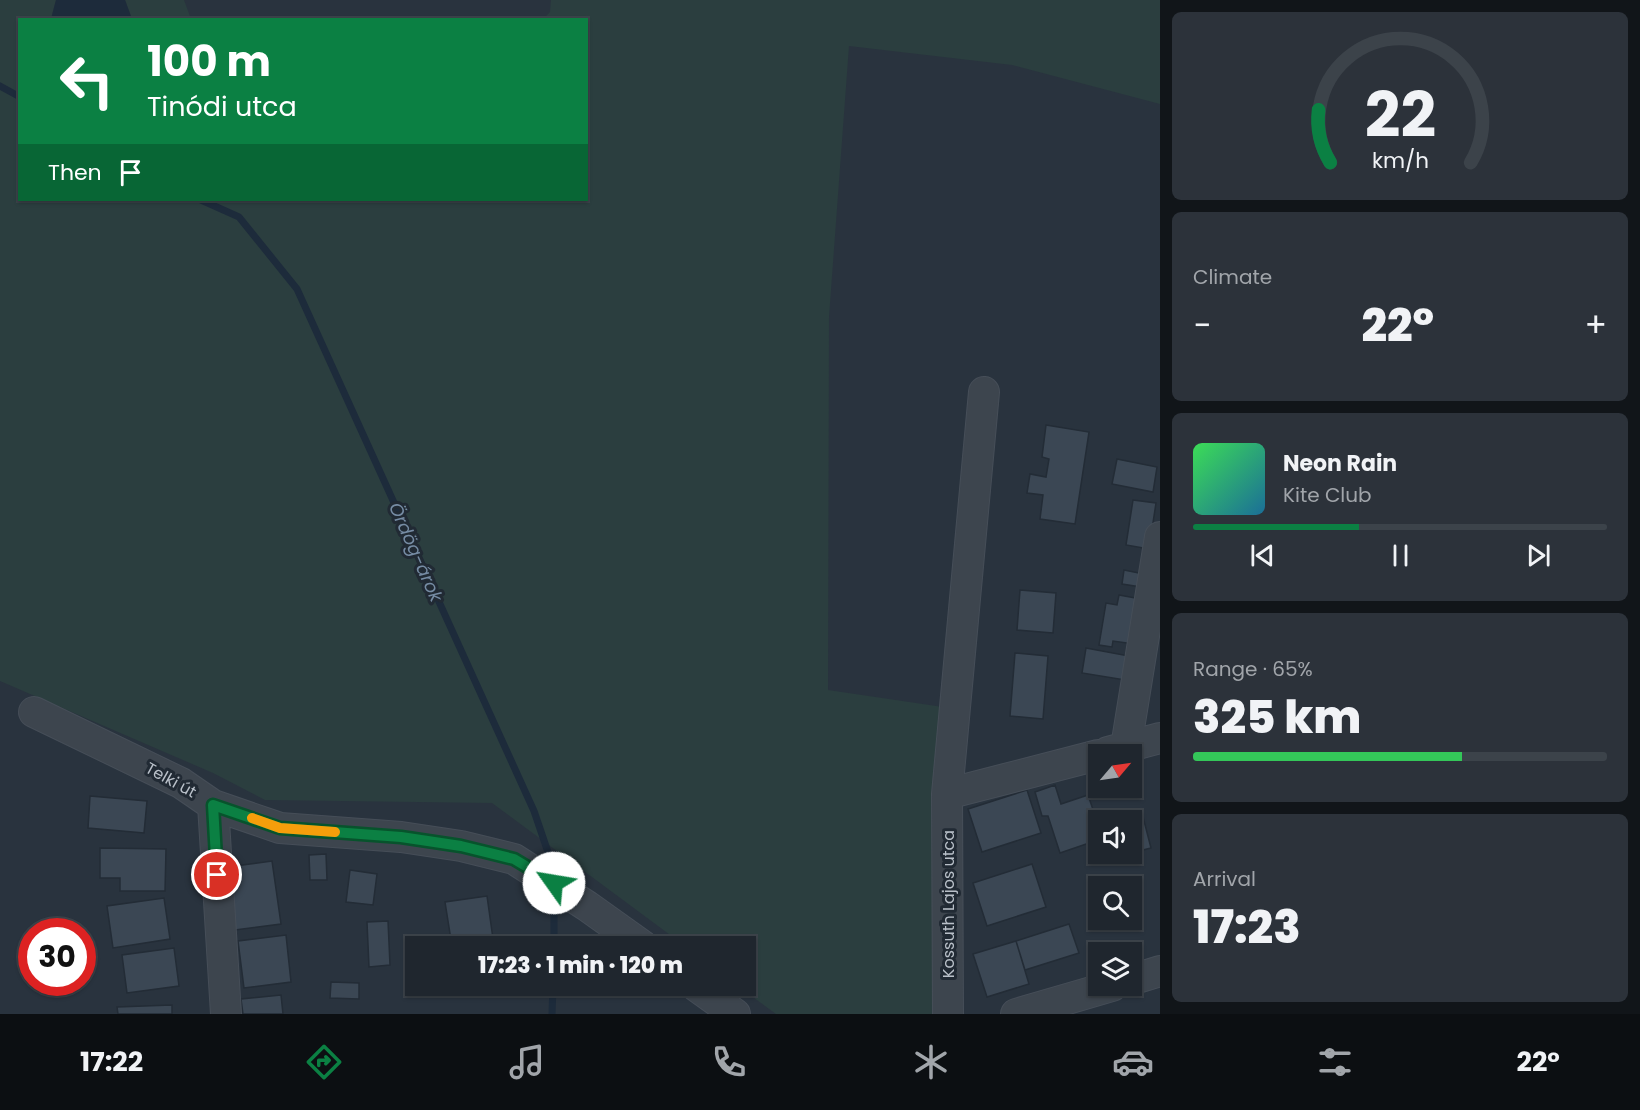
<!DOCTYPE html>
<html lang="en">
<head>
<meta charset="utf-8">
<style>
  body { margin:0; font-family:Poppins,sans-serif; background:#2c323a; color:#f1f3f6; height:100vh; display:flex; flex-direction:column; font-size:22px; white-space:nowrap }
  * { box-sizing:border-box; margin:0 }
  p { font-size:20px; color:#a1a5aa }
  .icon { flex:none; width:33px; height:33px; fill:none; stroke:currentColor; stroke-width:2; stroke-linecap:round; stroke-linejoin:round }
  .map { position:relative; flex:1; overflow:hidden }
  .drawer { display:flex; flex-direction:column; gap:12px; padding:12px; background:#111519; width:480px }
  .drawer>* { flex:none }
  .banner { position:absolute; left:18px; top:18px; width:570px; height:183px; border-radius:0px; box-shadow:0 2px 4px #0004,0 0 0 2px #3c434a; background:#0b8043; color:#fff; overflow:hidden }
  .needle { width:39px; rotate:61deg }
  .tools { position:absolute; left:1088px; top:744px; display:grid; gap:12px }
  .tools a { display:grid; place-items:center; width:54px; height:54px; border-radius:0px; background:#1f262e; box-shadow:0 2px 4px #0004,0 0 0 2px #3c434a; font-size:30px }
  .speed { position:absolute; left:18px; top:918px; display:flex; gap:12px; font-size:30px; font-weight:700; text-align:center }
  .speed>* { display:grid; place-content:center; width:78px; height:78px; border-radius:50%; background:#1f262e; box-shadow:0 2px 4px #0004,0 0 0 2px #3c434a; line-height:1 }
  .speed .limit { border:9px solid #d22; background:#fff; color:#111 }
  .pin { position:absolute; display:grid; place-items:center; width:51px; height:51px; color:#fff; margin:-26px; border:3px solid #fff; border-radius:50%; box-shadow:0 2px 6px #0007 }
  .me { position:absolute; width:66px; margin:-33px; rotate:302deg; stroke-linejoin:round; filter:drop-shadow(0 0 4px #0008) }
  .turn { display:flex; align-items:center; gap:21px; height:126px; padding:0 30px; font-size:27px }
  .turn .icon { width:78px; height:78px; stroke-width:2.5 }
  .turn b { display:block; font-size:42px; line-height:51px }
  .then { display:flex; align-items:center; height:57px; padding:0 30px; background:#0003; gap:12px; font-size:22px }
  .big { font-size:45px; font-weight:800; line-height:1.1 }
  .drawer .card { flex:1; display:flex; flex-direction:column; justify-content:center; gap:9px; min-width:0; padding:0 21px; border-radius:9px; background:#2c323a }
  .drawer .dial { align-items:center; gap:0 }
  .dial svg { height:156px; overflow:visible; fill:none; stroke:#3c434a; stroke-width:7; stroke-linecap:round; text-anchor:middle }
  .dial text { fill:#f1f3f6; stroke:none }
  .song { display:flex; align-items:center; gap:18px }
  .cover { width:72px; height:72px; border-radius:9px; background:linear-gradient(135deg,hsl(130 70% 55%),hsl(200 70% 35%)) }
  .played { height:6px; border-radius:3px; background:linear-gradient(90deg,#0b8043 40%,#3c434a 40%) }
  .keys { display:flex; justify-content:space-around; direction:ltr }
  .heat { display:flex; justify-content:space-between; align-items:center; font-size:33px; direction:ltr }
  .charge { height:9px; border-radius:4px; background:linear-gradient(90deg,#34c759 65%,#3c434a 0) }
  .trip { position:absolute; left:405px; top:936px; width:351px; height:60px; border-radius:0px; background:#1f262e; box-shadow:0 2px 4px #0004,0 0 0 2px #3c434a; font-weight:800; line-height:60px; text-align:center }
  .dock { display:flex; height:96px; justify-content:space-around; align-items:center; background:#0c0f12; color:#a1a5aa }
  .dock .icon { width:42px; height:42px }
  .dock .current { color:#0b8043 }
  .dock b { font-size:27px; color:#f1f3f6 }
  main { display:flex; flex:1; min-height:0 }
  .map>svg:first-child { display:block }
</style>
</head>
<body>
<main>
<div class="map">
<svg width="1160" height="1014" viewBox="0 0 1160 1014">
  <rect width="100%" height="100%" fill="#29333e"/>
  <path fill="#2b3e3f" d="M0 0H56L51 19 20 20V200H586V20L543 19 550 12 551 0H1160V104L1012 65 849 46 829 317 828 690 943 707 938 770 933 1014H776L738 986H746V946H685L492 803 265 800 213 773 0 681Z
    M125 0H184L191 19H132Z"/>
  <path fill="#1d2b3b" d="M56 0H125L132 19H51Z"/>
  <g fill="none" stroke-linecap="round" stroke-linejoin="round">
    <path stroke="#1d2b3b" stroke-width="7" d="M0 86 20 97
      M201 200 239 217 297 289 534 811 551 861 552 872
      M554 946V895
      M552 1014 553 986"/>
  </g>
  <path fill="#3b4754" stroke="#232c36" stroke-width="1.5" d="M1046 425 1089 432 1075 524 1040 519 1043 495 1027 493 1030 474 1046 477 1049 459 1042 457Z
    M1117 459 1157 467 1153 492 1112 484Z
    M1133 500 1156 503 1149 549 1126 545Z
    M1124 570 1144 574 1141 587 1122 584Z
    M1020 590 1056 593 1053 633 1017 630Z
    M1119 595 1141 599 1134 644 1113 641 1112 647 1099 645 1106 603 1117 605Z
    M1086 648 1129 656 1125 680 1082 673Z
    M1015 653 1048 656 1043 719 1010 716Z
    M1055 785 1061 804 1088 795 1098 824V840L1060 853 1048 816H1042L1035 792Z
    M1027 790 1041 833 982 852 968 809Z
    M90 796 147 801 144 833 88 828Z
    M1142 813 1151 848 1131 853V820L1121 819Z
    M100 848 166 849 165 891H120V878H100Z
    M326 854 327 880H310L309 855Z
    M272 861 281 924 235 930 227 867Z
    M1032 864 1046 907 987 926 973 883Z
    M350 870 377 874 373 905 346 902Z
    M487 896 494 946H452L445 902Z
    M164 898 170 939 113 948 107 906Z
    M388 921 390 965 369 967 367 922Z
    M1069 924 1079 953 1025 970 1016 941Z
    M286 935 291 982 244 988 238 941Z
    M1016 941 1029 984 987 997 973 954Z
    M174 948 179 986 127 993 122 955Z
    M331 982 359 983V999L330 998Z
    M281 995 283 1014H243L241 999Z
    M172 1005V1014H118L117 1007Z"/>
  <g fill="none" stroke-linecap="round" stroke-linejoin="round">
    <defs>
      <path id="minor" d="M34 712 181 783 213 805 280 828 401 837 461 846 514 859 587 906 643 946
        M1126 747 1160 537
        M1108 752 1160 738
        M947 794 1098 755
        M213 805 226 1014
        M1131 980 1160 971
        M696 986 735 1014
        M948 1014 947 794 984 392
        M1016 1014 1112 986"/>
    </defs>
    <use href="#minor" stroke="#464e58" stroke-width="32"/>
    <use href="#minor" stroke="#3d454e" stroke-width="30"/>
  </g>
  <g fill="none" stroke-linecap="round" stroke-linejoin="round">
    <defs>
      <path id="route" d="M217 875 213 805 280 828 401 837 461 846 514 859 554 883"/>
    </defs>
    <use href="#route" stroke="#07532c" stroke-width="15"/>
    <use href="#route" stroke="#0b8043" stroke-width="10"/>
    <path stroke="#f59e0b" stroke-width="10" d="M252 818 280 828 335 832"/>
  </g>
  <g text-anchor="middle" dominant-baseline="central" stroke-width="6" stroke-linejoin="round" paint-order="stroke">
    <g font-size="16" fill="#b9c0c9" stroke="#212a34">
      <text transform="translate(171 780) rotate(29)">Telki út</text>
      <text transform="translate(948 904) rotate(-90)">Kossuth Lajos utca</text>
    </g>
    <g font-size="18" font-style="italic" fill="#768ca4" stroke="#212a34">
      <text transform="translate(416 552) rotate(66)">Ördög-árok</text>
    </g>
  </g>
</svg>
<div class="tools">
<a><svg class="needle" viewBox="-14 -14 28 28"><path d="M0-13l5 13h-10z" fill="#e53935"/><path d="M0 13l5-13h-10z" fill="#a1a5aa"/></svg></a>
<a><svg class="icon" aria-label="sound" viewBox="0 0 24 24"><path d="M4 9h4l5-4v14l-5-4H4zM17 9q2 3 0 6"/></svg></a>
<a><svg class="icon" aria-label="search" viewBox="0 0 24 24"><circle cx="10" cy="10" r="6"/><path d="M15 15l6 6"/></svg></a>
<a><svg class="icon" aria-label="layers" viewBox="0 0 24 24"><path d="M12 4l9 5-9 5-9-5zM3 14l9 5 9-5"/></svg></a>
</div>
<div class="speed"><div class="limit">30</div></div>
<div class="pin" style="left:217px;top:875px;background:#d93025"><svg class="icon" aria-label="arrive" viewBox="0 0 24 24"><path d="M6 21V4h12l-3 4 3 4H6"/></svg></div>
<svg class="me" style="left:554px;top:883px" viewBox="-20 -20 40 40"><circle r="19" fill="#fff"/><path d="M0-13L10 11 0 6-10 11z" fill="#0b8043"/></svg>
<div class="trip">17:23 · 1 min · 120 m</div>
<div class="banner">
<div class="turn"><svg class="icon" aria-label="left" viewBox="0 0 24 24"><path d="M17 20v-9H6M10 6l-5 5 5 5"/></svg><div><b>100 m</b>Tinódi utca</div></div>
<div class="then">Then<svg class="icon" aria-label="arrive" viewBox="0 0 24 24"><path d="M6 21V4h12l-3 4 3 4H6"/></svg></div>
</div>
</div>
<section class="drawer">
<div class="card dial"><svg viewBox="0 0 100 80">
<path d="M14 69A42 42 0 1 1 86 69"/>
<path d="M14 69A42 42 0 0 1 8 42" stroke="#0b8043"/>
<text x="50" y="56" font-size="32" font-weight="700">22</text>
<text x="50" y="72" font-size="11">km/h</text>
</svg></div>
<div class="card"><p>Climate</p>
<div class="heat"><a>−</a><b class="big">22°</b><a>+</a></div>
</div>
<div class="card">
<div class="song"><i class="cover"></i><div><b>Neon Rain</b><p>Kite Club</p></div></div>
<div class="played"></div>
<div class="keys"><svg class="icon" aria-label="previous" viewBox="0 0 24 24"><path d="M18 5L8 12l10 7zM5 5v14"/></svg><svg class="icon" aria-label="pause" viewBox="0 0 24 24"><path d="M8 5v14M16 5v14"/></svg><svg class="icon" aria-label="next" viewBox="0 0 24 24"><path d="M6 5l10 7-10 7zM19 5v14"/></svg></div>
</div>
<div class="card"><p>Range · 65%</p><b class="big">325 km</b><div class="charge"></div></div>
<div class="card"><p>Arrival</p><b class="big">17:23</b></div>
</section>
</main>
<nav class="dock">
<b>17:22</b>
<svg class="icon current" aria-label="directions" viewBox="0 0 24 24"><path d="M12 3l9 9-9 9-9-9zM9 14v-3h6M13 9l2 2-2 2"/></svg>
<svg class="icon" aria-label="music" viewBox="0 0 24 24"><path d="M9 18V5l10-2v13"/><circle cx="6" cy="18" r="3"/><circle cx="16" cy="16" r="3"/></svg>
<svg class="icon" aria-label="phone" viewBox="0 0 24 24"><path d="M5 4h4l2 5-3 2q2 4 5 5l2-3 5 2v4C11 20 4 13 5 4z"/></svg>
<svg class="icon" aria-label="climate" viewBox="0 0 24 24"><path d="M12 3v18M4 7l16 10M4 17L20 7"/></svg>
<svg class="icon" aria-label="car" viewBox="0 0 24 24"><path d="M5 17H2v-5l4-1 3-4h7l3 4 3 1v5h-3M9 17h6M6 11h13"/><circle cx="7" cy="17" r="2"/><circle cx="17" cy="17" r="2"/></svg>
<svg class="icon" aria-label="filters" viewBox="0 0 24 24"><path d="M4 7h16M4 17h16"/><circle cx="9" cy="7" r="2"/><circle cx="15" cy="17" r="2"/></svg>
<b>22°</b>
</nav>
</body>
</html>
